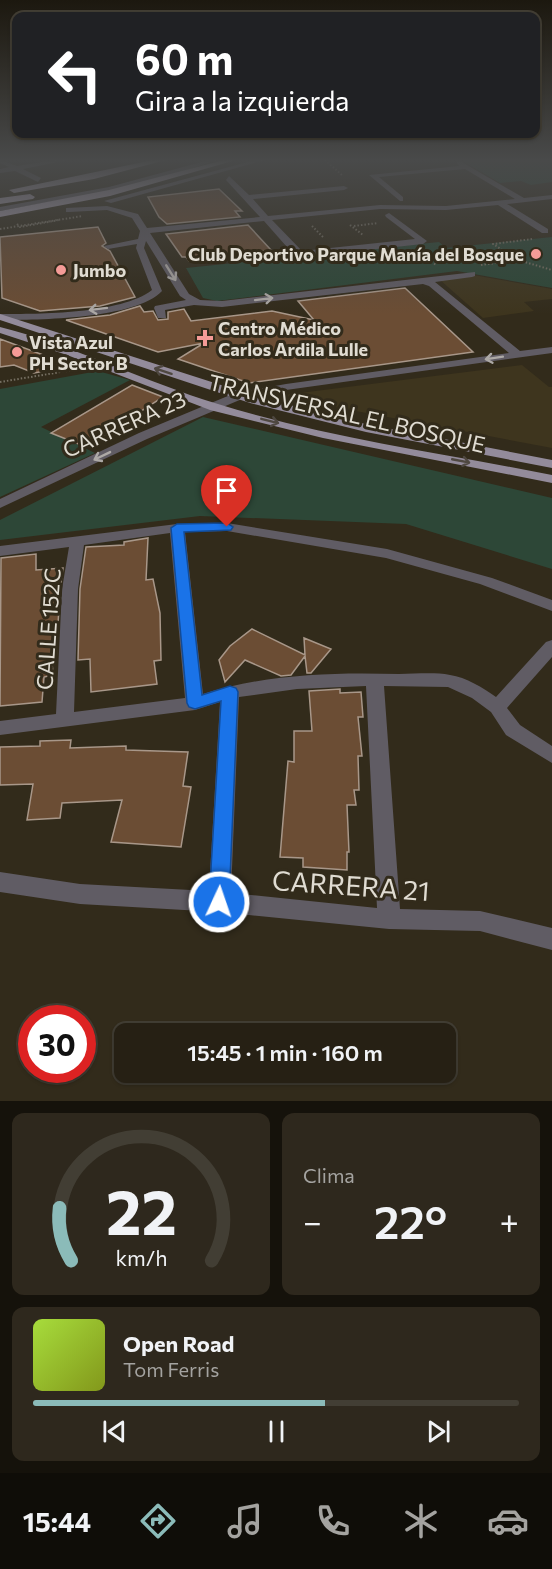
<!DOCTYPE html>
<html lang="es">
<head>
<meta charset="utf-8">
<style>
  body { margin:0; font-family:Commissioner,sans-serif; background:#2e281d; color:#f1f3f6; height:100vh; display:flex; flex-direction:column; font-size:22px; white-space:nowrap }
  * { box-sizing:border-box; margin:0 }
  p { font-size:20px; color:#a4a3a0 }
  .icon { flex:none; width:33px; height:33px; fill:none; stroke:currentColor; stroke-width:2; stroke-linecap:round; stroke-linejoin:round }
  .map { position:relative; height:1101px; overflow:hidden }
  .drawer { display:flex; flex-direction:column; gap:12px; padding:12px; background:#15120b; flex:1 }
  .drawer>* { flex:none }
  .hud { position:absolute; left:12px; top:12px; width:528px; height:126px; border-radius:12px; box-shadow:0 2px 4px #0004,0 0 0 2px #423e34; background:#202124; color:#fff; overflow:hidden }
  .speed { position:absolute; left:18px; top:1005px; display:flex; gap:12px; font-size:30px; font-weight:700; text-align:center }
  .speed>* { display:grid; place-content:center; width:78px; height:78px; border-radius:50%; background:#262014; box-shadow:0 2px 4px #0004,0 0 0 2px #423e34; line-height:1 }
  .speed .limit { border:9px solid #d22; background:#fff; color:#111 }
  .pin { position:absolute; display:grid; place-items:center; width:51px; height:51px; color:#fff; margin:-62px -26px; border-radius:50% 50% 50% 0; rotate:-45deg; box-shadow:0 0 6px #0007 }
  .pin .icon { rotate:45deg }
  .me { position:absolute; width:66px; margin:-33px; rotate:3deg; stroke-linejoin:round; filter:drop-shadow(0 0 4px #0008) }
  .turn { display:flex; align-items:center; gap:21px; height:126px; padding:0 24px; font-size:27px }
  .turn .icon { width:78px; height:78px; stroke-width:2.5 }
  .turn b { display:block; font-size:42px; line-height:51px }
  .big { font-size:45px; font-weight:600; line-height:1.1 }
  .drawer .card { flex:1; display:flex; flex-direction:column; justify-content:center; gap:9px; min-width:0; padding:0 21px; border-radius:12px; background:#2e281d }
  .drawer .dial { align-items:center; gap:0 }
  .dial svg { height:156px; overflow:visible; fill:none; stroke:#423e34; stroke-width:7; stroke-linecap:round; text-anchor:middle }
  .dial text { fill:#f1f3f6; stroke:none }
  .song { display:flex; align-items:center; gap:18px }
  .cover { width:72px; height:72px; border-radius:9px; background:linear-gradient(135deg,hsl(80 70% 55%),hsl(70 70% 35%)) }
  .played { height:6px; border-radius:3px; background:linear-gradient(90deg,#8bbbb9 60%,#423e34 60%) }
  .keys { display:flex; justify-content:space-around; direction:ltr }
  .heat { display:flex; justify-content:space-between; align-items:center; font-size:33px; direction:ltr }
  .drawer .tiles { flex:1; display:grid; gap:12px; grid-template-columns:1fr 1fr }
  .card:last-child { grid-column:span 2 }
  .trip { position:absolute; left:114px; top:1023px; width:342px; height:60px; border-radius:12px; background:#262014; box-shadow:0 2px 4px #0004,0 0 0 2px #423e34; font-weight:600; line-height:60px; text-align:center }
  .menu { display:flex; height:96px; justify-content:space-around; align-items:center; background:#0f0d08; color:#a4a3a0 }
  .menu .icon { width:42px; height:42px }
  .menu .selected { color:#8bbbb9 }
  .menu b { font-size:27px; color:#f1f3f6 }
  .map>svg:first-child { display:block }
</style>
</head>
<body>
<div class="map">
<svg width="552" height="1101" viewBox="0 0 552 1101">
  <rect width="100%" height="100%" fill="#322b1b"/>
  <path fill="#3e351e" d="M473 275 552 289V299L524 302 534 311 483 318 439 279Z
    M522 365 549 387H552V448L276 396Z"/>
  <path fill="#2d4737" d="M461 160H552V182L531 185 521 181 500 183Z
    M552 237V288L457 271 217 301 203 298 186 268 439 242 446 248Z
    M98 371 130 380 41 427 95 453 0 497V389Z
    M203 417 552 498V569L406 524 200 516 0 540V520Z"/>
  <path fill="#6b4d34" stroke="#a89789" stroke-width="1.5" d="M219 189 242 211H235L240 217 167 224 159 217 148 197Z
    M248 225 271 250 189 261 186 257H182L166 234Z
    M98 227 106 243 102 246 110 251 135 297 100 306 40 311 2 298 0 237Z
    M405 288 473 352 249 383 178 359 204 343 158 352 66 320 110 315 140 306 144 312 153 311 158 320 168 319V312L184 309 191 321 272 311 314 320 298 301Z
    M0 339 73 366 34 373 14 365 0 367Z
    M132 385 163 397 86 447 51 433Z
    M148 538 146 580 153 579 160 613 161 660 154 661 157 684 91 692 90 659 78 660 80 589 86 547 124 545V542Z
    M36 554V570L63 568 60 589 56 661 52 662 53 675 44 677 42 702 0 706 1 558Z
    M252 629 305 655 304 638 331 649 311 673H307L305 656 291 675 281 676 245 660 225 682 219 660 230 646Z
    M340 689V693L361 692 363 717H358L362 756H358L359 790H354L356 805H347L349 852H347V870L303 867V858L280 857 288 761 294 762V731H312L309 691Z
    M71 740 70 748 126 746V750L188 752 183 786 191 787 181 847 111 842 122 800 62 803 60 818 27 820 33 784 0 785V747L40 746V741Z"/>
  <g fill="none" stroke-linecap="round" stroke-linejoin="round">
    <path stroke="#767063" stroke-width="2" stroke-dasharray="1.5 2" stroke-linecap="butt" d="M325 160 343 176
      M17 224 20 227 59 220
      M350 225 363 235
      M312 226 324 238
      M354 226 378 223
      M532 239 493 244 518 260 552 270
      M423 255 436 265
      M481 265 518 260
      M0 382 73 370"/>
    <path fill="#605c64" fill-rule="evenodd" d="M0 160 17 166 55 160H68L23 169 41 178 38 182 15 171 0 173V169L9 167 0 163Z
      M209 160H218L165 177 109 191 0 211V207L109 187Z
      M255 160H265L111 203 104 201Z
      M456 161H460L524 198 552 195V199L507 204 548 229V233H542L498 205 446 210 380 209 272 220 302 251 415 239 386 217 385 215 389 213 427 241 423 244 302 257 294 255 264 221 150 233 189 294 200 300 222 301 475 272V276L472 277 435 282 520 351 552 347V353L286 390 242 399 147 439 0 508V499L139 433 235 393 286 384 509 353 429 286 423 284 222 307 194 305 165 310 166 318H158L154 308 155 306 186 300 180 296 146 241 144 248 162 291C136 319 38 320 0 320V314C39 314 121 314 152 290L136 248 137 244 108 249 104 246 138 239 140 231 132 218 107 210 69 212H66V208L107 206 138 214 147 228 260 217 226 180 229 176 249 195 344 186 348 188 344 190 253 199 268 216 380 205 446 206 515 199 465 169 379 177 403 197V201H400L369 175 459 166Z
      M227 523 387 549 492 578 552 600V611L480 584 386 558 227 531 185 532 203 694C266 674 334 672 399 674 416 674 434 672 450 675 466 677 483 688 496 697L546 642 552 640V657L507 708 520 725 552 746V763L506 735 491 712 472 698 448 687 384 686 400 909 480 911 552 928V950L480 931 389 929 219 912 80 904 0 892V872L80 884 209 891 220 702 195 710 0 735V721L56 714 62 589 69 547 0 556V546L177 524ZM170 533 185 698 74 712 78 589 84 545ZM366 686 377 908 231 893 239 697 297 689Z"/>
    <path fill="#938b9b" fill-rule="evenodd" d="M0 314 258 397 366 424 552 460V468L366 432 250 403 0 320Z
      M0 327C75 346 145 382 218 404 327 438 441 453 552 475V483L323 438 210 410 67 355 0 333Z"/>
    <path fill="#a79eb0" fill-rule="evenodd" d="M153 160H166L94 179 14 193 9 190Z
      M224 160H236L110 196 0 217V211L109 190Z
      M30 194 35 197 33 199 0 204V198Z"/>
    <path stroke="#767063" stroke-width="2" stroke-dasharray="1.5 2" stroke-linecap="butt" d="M0 229 83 216"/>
  </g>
  <defs><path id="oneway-shaft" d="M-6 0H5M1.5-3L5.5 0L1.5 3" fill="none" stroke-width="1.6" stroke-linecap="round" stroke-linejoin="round" transform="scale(1.5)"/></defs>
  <g stroke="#ada9a6">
    <use href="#oneway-shaft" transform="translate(171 273) rotate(58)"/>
    <use href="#oneway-shaft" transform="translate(264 299) rotate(-7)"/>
    <use href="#oneway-shaft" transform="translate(98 309) rotate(173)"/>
    <use href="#oneway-shaft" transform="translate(494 358) rotate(171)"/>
    <use href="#oneway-shaft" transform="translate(102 456) rotate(154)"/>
  </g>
  <g stroke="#4f4841">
    <use href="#oneway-shaft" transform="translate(163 371) rotate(-162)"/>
    <use href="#oneway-shaft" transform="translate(270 421) rotate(14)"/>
    <use href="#oneway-shaft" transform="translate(461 461) rotate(11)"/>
  </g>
  <linearGradient id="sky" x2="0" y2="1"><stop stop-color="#1c180f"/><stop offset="0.51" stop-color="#494a4a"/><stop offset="1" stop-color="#494a4a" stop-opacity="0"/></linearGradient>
  <rect width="552" height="314" fill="url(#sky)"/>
  <path fill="#1a73e8" stroke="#114b97" stroke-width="1.5" d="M227 523 233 527 231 530 184 532 202 695 230 686 236 688 238 692 229 902 226 909 219 911 212 909 209 902 221 701 195 709 189 707 187 703 171 528 177 524Z"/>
  <g fill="#f59b97" stroke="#322b1b" stroke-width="2">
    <circle cx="536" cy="254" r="6"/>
    <circle cx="61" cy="270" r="6"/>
    <path d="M202 329h6v6h6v6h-6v6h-6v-6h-6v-6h6z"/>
    <circle cx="17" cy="352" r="6"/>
  </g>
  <g text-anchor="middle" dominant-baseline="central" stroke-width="6" stroke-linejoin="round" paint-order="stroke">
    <g font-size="18" font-weight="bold" fill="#e0dcd2" stroke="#322b1b" text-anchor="start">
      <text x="524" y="254" text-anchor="end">Club Deportivo Parque Manía del Bosque</text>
      <text x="73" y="270">Jumbo</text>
      <text x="218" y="328">Centro Médico<tspan x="218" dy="21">Carlos Ardila Lulle</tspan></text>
      <text x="29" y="342">Vista Azul<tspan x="29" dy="21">PH Sector B</tspan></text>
    </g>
    <g font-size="22" fill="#e0dcd2" stroke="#322b1b">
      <text transform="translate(347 413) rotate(13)">TRANSVERSAL EL BOSQUE</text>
      <text transform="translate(124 424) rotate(-24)">CARRERA 23</text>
      <text transform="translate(48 629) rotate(-86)">CALLE 152C</text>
    </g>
    <g font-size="27" fill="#e0dcd2" stroke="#322b1b">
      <text transform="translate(351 885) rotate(4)">CARRERA 21</text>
    </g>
  </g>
</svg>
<div class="speed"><div class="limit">30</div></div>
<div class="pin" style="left:227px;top:527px;background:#d93025"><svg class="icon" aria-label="arrive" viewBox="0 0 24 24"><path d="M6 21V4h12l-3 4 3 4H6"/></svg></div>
<svg class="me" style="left:219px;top:902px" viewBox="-20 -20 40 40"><circle r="17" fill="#1a73e8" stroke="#fff" stroke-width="3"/><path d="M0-11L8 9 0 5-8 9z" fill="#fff"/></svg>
<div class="trip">15:45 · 1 min · 160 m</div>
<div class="hud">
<div class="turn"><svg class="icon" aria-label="left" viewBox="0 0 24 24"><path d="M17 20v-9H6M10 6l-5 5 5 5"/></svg><div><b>60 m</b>Gira a la izquierda</div></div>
</div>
</div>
<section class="drawer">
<div class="tiles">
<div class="card dial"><svg viewBox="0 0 100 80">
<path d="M14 69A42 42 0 1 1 86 69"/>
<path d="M14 69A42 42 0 0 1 8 42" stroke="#8bbbb9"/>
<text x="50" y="56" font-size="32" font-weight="700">22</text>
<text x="50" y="72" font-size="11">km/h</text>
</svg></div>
<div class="card"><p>Clima</p>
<div class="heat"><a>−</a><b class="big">22°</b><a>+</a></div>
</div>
<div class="card">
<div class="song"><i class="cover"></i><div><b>Open Road</b><p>Tom Ferris</p></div></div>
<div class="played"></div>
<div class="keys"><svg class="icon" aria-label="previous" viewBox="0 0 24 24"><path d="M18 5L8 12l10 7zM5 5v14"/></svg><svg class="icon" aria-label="pause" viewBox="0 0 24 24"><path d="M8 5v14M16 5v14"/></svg><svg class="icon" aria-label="next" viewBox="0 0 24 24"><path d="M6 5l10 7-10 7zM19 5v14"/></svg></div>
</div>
</div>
</section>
<nav class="menu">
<b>15:44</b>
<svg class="icon selected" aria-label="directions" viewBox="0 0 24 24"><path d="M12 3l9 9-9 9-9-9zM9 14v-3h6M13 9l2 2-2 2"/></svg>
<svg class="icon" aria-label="music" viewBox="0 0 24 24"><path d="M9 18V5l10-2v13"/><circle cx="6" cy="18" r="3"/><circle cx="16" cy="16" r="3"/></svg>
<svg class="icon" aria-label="phone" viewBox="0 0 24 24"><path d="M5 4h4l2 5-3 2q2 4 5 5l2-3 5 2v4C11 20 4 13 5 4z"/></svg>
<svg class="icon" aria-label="climate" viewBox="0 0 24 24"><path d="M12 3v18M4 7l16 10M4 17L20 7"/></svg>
<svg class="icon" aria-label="car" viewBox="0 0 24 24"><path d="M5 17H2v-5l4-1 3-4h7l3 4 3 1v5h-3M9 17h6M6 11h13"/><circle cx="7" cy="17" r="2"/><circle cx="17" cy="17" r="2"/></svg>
</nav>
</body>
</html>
